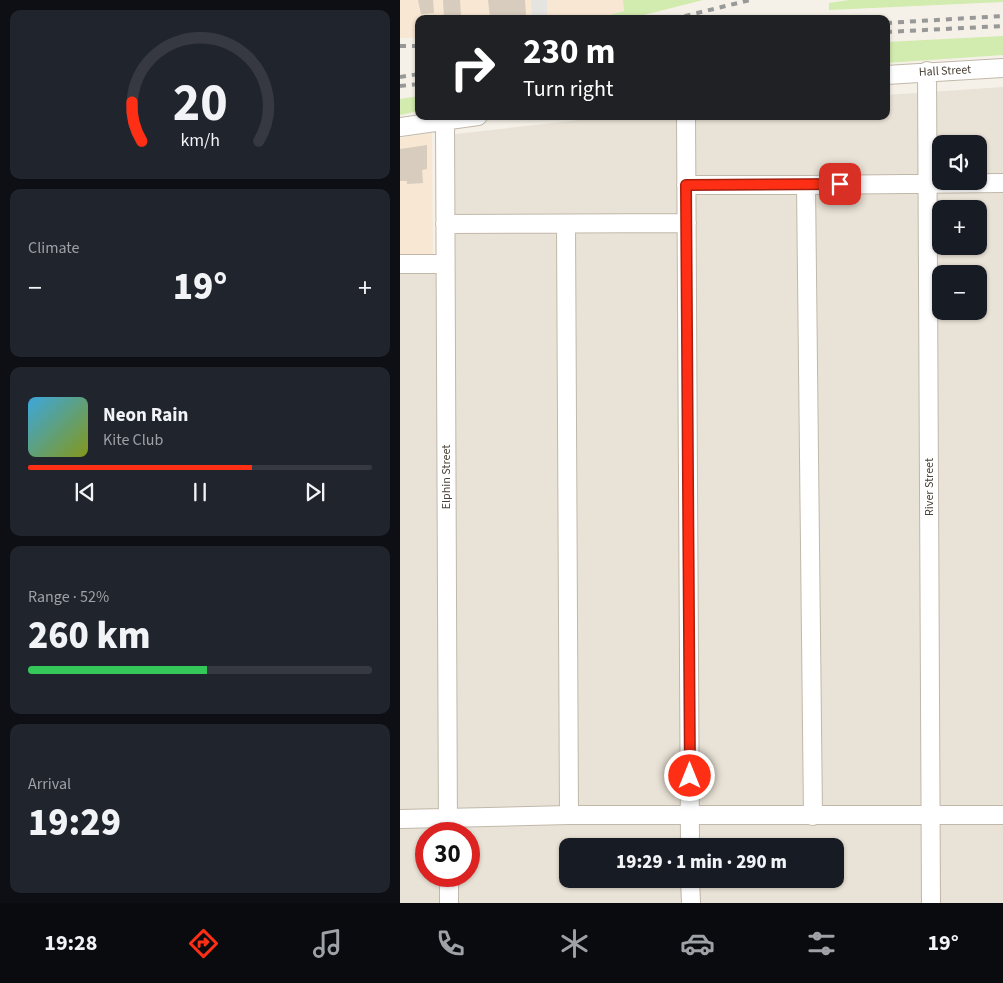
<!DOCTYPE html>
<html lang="en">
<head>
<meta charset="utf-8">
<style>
  body { margin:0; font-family:"Source Sans 3",sans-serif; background:#20242c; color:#f1f3f6; height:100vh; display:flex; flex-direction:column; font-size:19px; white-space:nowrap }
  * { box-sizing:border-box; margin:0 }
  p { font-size:16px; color:#9ea1a6 }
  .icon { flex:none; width:28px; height:28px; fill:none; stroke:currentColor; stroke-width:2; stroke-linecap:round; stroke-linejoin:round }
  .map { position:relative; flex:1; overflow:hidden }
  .sheet { display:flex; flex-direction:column; gap:10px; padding:10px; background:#0d0f14; width:400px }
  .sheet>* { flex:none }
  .hud { position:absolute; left:15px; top:15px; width:475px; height:105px; border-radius:10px; box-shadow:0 1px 4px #0004; background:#202124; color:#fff; overflow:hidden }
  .fabs { position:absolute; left:532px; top:135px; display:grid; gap:10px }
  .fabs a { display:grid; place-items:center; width:55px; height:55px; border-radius:10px; background:#171b24; box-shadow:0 1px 4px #0004; font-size:25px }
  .speed { position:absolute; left:15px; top:822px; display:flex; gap:10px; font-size:25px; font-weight:700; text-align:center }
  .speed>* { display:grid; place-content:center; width:65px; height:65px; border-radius:50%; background:#171b24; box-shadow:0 1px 4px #0004; line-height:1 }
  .speed .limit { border:8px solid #d22; background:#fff; color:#111 }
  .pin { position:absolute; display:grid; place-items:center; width:42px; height:42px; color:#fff; margin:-21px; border-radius:10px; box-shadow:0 2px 8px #0006 }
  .me { position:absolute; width:55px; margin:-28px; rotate:0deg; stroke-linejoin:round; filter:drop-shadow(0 0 4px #0008) }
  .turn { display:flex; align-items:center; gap:18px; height:105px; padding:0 25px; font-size:22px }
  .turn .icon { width:65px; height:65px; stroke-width:2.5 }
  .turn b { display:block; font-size:35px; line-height:42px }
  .big { font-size:38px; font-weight:800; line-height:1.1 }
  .sheet .tile { flex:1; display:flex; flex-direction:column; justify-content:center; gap:8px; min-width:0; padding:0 18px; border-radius:10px; background:#20242c }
  .sheet .dial { align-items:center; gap:0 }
  .dial svg { height:130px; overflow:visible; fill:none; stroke:#363941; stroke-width:7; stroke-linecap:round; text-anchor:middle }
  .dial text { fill:#f1f3f6; stroke:none }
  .song { display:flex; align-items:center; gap:15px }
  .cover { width:60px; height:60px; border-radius:8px; background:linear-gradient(135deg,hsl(200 70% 55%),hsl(70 70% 35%)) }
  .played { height:5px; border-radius:2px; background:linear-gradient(90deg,#ff2f15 65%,#363941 65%) }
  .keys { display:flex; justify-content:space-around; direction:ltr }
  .heat { display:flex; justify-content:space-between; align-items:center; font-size:28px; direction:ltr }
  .charge { height:8px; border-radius:4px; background:linear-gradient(90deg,#34c759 52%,#363941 0) }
  .trip { position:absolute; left:159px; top:838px; width:285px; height:50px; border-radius:10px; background:#171b24; box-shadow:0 1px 4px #0004; font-weight:800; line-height:50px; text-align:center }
  .tab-bar { display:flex; height:80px; justify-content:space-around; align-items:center; background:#090b0e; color:#9ea1a6 }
  .tab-bar .icon { width:35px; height:35px }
  .tab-bar .current { color:#ff2f15 }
  .tab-bar b { font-size:22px; color:#f1f3f6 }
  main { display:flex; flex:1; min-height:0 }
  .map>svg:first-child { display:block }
</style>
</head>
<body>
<main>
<section class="sheet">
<div class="tile dial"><svg viewBox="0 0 100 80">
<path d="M14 69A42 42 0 1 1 86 69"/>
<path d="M14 69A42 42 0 0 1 8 45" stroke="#ff2f15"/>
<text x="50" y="56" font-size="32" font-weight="700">20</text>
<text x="50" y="72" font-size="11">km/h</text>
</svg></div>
<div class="tile"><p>Climate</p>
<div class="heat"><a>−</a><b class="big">19°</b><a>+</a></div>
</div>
<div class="tile">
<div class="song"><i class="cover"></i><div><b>Neon Rain</b><p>Kite Club</p></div></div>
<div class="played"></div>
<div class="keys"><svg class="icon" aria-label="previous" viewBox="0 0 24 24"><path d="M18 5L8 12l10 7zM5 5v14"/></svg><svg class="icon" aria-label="pause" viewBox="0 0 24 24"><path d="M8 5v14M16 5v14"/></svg><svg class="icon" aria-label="next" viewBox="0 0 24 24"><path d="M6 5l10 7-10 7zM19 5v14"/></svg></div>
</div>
<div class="tile"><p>Range · 52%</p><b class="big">260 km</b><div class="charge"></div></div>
<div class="tile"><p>Arrival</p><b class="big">19:29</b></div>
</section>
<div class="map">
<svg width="603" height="903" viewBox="0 0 603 903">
  <rect width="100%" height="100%" fill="#f5f1e8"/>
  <path fill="#e9e2d6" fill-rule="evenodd" d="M603 87V903H0V265L46 264 47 135 215 116H486V95ZM541 144H579V181H541ZM541 209H579V246H541ZM541 274H579V311H541ZM26 834H69V876H26ZM168 846H435V879H168Z"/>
  <path fill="#f7e7d3" d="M0 0H223L224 11 195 19H19V38H0Z
    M32 133 33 258 0 259V138Z"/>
  <path fill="#d2ebaf" d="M223 0H303L228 19H195L224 11Z
    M449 0H603V2L429 10V3Z
    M603 36V55L486 63V42Z
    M19 96V111L0 115V99Z"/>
  <path fill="#e6e4e0" d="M131 0H147V19H132Z"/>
  <path fill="#d7ccbd" d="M18 0H33L34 13 21 14Z
    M43 0H60L61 15 44 17Z
    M88 0H125L126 15 90 17Z
    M27 145V169L22 170 23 183 7 184V181H0V149Z"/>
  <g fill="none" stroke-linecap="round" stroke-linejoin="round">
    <defs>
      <path id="minor" d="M527 71 531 903
        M486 75 603 68
        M286 116 290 846
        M45 120 48 834
        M0 127 78 116
        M286 185H406
        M45 224 287 223
        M166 225 169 815H603
        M0 264H45
        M413 816 406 185 603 183
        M0 819 169 815
        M49 876V903
        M290 879 291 903"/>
    </defs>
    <use href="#minor" stroke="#c1b8aa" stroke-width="20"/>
    <use href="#minor" stroke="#fff" stroke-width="18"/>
    <path stroke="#989898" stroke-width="4" stroke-dasharray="6 6" stroke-linecap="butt" d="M273 19 350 0
      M486 23 603 16
      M486 32 603 26
      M0 46H19
      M0 77 19 74
      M0 86 19 84"/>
  </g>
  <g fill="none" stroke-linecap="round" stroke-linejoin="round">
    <defs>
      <path id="route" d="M290 776 286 185 440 184"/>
    </defs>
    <use href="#route" stroke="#a61f0e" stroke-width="12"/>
    <use href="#route" stroke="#ff2f15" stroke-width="9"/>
  </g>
  <g text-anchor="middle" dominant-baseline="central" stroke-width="5" stroke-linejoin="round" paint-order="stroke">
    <g font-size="12" fill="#494136" stroke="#fff">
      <text transform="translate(545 71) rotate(-3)">Hall Street</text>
      <text transform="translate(46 477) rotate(-90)">Elphin Street</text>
      <text transform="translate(529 487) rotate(-90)">River Street</text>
    </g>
  </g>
</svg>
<div class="fabs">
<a><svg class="icon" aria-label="sound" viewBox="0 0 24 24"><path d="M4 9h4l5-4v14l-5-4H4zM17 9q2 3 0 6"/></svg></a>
<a>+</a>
<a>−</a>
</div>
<div class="speed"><div class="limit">30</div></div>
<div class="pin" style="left:440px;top:184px;background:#d93025"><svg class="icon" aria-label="arrive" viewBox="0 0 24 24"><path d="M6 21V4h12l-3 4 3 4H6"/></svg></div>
<svg class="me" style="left:290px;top:776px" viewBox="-20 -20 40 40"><circle r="17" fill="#ff2f15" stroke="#fff" stroke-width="3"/><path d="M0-11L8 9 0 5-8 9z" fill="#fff"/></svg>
<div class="trip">19:29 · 1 min · 290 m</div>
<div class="hud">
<div class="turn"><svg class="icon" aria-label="right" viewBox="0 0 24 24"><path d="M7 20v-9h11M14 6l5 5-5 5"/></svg><div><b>230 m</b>Turn right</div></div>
</div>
</div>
</main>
<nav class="tab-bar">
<b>19:28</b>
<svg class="icon current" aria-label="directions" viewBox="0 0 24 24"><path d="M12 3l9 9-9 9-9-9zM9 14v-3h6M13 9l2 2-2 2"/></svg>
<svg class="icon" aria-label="music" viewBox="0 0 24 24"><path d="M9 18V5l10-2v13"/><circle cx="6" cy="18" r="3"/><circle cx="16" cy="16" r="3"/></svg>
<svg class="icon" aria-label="phone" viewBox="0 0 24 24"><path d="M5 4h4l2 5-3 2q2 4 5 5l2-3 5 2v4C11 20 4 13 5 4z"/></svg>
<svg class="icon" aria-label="climate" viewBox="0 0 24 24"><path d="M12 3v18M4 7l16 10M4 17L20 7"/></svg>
<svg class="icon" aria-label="car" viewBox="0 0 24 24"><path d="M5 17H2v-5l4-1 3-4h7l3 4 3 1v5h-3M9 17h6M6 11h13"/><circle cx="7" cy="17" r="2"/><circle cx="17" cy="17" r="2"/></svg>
<svg class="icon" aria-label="filters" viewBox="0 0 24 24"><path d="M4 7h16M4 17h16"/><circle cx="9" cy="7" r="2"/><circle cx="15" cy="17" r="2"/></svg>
<b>19°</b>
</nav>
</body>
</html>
